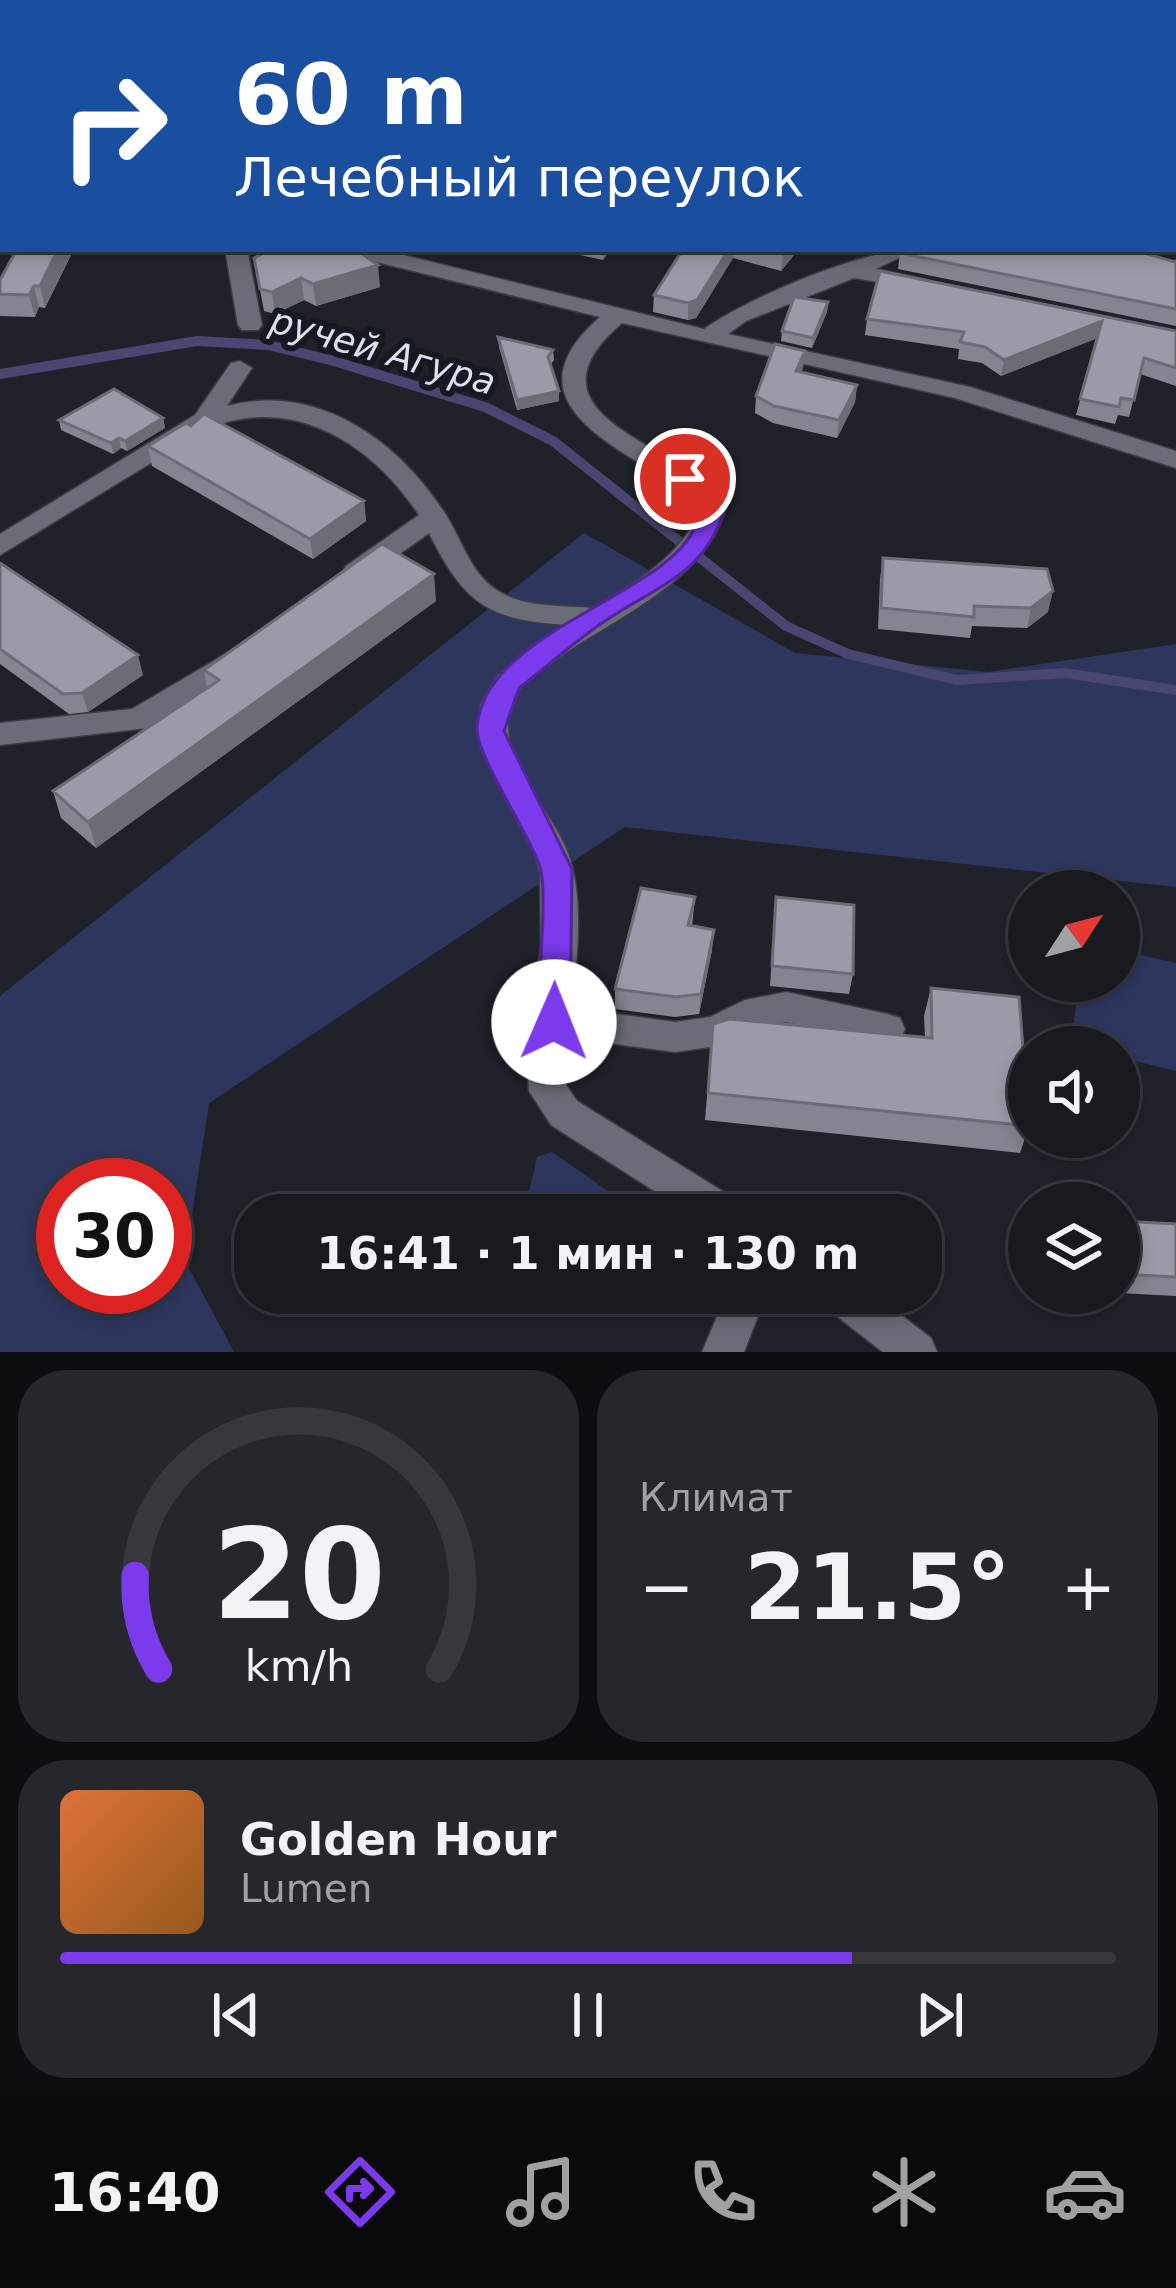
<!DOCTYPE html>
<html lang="ru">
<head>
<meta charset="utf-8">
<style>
  body { margin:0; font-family:"DejaVu Sans",sans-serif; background:#25272d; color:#f1f3f6; height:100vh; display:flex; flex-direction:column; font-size:45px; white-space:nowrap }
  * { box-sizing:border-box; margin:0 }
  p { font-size:39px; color:#9fa1a5 }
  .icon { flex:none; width:66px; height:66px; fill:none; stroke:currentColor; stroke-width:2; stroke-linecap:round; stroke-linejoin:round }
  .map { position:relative; height:1352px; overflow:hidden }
  .details { display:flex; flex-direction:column; gap:18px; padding:18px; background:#0d0e12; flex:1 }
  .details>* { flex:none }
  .hud { position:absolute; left:0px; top:0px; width:1176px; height:252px; box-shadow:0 6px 18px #0003,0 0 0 3px #36383e; background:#1a4fa0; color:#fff; overflow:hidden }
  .needle { width:78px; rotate:54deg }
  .buttons { position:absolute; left:1008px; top:870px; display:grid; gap:24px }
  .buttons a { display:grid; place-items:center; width:132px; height:132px; border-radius:50%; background:#181a20; box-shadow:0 6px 18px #0003,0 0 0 3px #36383e; font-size:60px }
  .speed { position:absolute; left:36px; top:1158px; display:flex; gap:24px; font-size:60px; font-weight:700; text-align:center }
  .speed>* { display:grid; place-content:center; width:156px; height:156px; border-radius:50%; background:#181a20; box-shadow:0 6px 18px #0003,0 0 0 3px #36383e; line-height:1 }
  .speed .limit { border:18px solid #d22; background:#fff; color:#111 }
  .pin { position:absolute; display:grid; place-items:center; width:102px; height:102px; color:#fff; margin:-51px; border:6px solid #fff; border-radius:50%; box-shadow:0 3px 12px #0007 }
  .me { position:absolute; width:132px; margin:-66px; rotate:1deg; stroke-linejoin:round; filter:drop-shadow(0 0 9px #0008) }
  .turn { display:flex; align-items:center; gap:42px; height:252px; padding:0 36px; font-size:54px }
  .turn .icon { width:156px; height:156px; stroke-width:2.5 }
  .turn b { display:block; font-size:84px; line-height:102px }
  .big { font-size:90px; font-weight:700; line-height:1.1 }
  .details .widget { flex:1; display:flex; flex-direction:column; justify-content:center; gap:18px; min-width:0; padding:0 42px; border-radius:48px; background:#25272d }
  .details .dial { align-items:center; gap:0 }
  .dial svg { height:312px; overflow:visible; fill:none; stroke:#36383e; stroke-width:7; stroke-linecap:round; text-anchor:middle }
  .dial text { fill:#f1f3f6; stroke:none }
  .song { display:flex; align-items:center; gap:36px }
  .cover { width:144px; height:144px; border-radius:18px; background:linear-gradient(135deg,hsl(20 70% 55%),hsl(30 70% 35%)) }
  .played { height:12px; border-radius:6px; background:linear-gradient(90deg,#7c3aed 75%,#36383e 75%) }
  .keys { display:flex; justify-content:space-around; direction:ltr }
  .heat { display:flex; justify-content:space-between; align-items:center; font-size:66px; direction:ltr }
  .details .tiles { flex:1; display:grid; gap:18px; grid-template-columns:1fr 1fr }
  .widget:last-child { grid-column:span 2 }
  .trip { position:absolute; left:234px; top:1194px; width:708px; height:120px; border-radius:48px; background:#181a20; box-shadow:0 6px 18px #0003,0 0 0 3px #36383e; font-weight:700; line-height:120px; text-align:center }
  .menu { display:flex; height:192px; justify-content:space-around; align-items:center; background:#0a0a0d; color:#9fa1a5 }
  .menu .icon { width:84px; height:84px }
  .menu .active { color:#7c3aed }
  .menu b { font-size:54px; color:#f1f3f6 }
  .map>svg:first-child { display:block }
</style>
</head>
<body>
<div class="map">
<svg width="1176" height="1352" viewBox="0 0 1176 1352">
  <rect width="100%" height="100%" fill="#20222a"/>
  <path fill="#2e365e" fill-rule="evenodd" d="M584 533 795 653 988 672 1176 644V887L625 827 209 1103 185 1261 234 1352H0V996ZM63 1185H165V1287H63Z
    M1119 950 1176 963V1071L1119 1057V1047L1071 1045 1079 981H1119Z
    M552 1152 642 1215H524L537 1157Z"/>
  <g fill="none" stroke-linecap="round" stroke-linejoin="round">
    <path stroke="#494672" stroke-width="10" d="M0 374 197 341 268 345 330 360 485 407 553 441 786 626 848 654 957 680 1065 673 1176 690"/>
    <defs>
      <path id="minor" d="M469 0H489L467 3Z
        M0 40 3 41V54L0 53Z
        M225 249H247L262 325 258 330H242L238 325Z
        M341 249H379L704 329C750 297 863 249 917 249L876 269 927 280V290L854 278 746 321 728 334 970 387 1176 451V468L955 398 622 323C511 418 686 446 728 501 709 580 619 615 558 658 541 670 520 683 512 702 492 754 551 808 568 853 585 901 576 959 573 1008L675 1022 710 1017 745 1000 786 992 887 1014 900 1018 905 1029 900 1040 887 1044 786 1022 753 1028 717 1046 675 1052 569 1038 564 1082 577 1101 740 1202 746 1215H692L551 1125 529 1091 527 1064 541 945 540 873 533 850 483 753 478 729 480 705 498 675 566 625C487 620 464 603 429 533L366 578H346L342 572 346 566 419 515C371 443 291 392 205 430L0 555V534L195 415 231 363 240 361 252 368 227 406C317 382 397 440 444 512 461 537 469 571 495 589 522 608 562 605 594 608 636 581 688 554 701 503 642 454 493 411 600 317L344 254Z
        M239 646 254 656 249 663 172 718 147 728 0 745V723L132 709Z
        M727 1293H767L744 1352H702Z
        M819 1293H872L931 1338 937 1352H883L825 1307Z"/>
    </defs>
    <use href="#minor" stroke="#3c3e44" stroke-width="3"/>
    <use href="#minor" fill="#6a6d76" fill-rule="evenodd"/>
  </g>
  <path fill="#84868f" d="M16 0H227L219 3H21Z
    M1173 80H1176V140L1173 141 1174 144 1176 143V183H1173Z
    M17 249H74L45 308 39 307 35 317 0 316V280Z
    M263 249H355L380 287 316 306 304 300 275 314 264 311 254 258 267 252Z
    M552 249H611L603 260Z
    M683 249H799L781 271 733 258 696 318 688 320 653 312 654 295Z
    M900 253 1175 262 1176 260V326L898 269Z
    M828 302 827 312 812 348 781 341 782 331Z
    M867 319 1176 331V386L1140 374 1129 417 1118 415 1115 424 1076 415 1097 338 1001 376 982 363 958 359 959 349 865 335Z
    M498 337 553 350 554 360 551 364 559 391V401L517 410 499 347Z
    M805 351 801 372 857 385 855 402 837 438 773 423 755 413 756 396Z
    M163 418 165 428 127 451 121 448 113 454 61 430 59 420Z
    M148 446 364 501 366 521 313 559 152 466Z
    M883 558 1048 612 1027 628 972 626 970 638 878 629 880 579Z
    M0 563 143 675 88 712 69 714 0 664Z
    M436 601 96 848 61 818 53 791 207 688 204 670Z
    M695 897 692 926 712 950 699 1014 675 1017 615 1009V989Z
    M776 897 853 974 849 994 770 986Z
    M931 988 1029 1126 1020 1153 705 1120 713 1024 925 1038 924 1016Z
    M1119 1221 1176 1224V1296L1119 1293Z"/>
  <path fill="#6b6d74" d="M188 0H227L219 3H189Z
    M58 249H74L45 308 40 286Z
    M603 249H611L603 260Z
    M729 249H733V258L696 318 688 320V303Z
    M787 249H799L781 271 783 254Z
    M378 265 380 287 316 306 313 284Z
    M301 278 304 300 275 314 272 292Z
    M34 286 39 307 35 317 29 295Z
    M828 302 827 312 812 348 813 338Z
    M1102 321 1098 338 1001 376 1004 360Z
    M805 351 803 368 794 389 796 371Z
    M857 385 855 402 837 438 839 420Z
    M559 391V401L517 410V400Z
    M163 418 165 428 127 451 125 441Z
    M119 438 121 448 113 454 111 443Z
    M364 501 366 521 313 559 310 539Z
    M434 574 436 601 96 848 88 822Z
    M1053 591 1048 612 1027 628 1031 608Z
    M138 655 143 675 88 712 82 693Z
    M714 930 712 950 699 1014 701 994Z"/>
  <path fill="#999ca6" stroke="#6b6d74" stroke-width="3" d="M46 0H199L190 3H51Z
    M543 0H795L794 3H540Z
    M918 0H982L979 3H915Z
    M1082 0H1148L1171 3H1082Z
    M1173 80H1176V126L1173 128Z
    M1173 137 1174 144 1176 143V167H1173Z
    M17 249H58L40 286H34L29 295 0 294V280Z
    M272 249H355L378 265 313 284 301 278 272 292 260 289 254 258Z
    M683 249H729L697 300 688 303 654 295Z
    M764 249H787L783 254Z
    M907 249H1130L1175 262 1176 260V309L900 253Z
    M880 271 1176 331V368L1144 358 1134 400 1121 398 1119 407 1080 399 1102 321 1004 360 985 347 960 342 964 332 867 319Z
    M794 297 828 302 813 338 782 331Z
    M498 337 553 350 548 357 559 391 517 400Z
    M775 344 805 351 796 371 857 385 839 420 774 406 756 396Z
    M114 389 163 418 125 441 119 438 111 443 59 420Z
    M204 414 364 501 310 539 148 446 186 423 191 426Z
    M382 544 434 574 88 822 53 791 219 680 204 670Z
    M883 558 1047 569 1053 591 1031 608 974 606V617L881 608Z
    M0 563 138 655 82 693 63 694 0 649Z
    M641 888 695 897 688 925 714 930 701 994 676 997 615 989Z
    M776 897 854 905 853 974 772 966Z
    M931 988 1019 997 1029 1126 708 1093 713 1024 729 1019 932 1038Z
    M1119 1221 1176 1224V1277L1119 1274Z"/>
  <path fill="#7c3aed" stroke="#51269a" stroke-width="3" d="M685 472 727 501C707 576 660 583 602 623 573 643 547 666 519 688L504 731 572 869 570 1022 565 1031 554 1035 542 1031 537 1022C538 988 548 893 540 867 530 834 474 753 477 726 486 631 662 597 694 529 698 522 699 511 702 503L673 479Z"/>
  <g text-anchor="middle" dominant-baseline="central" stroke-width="12" stroke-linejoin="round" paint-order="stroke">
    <g font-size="36" font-style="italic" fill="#dbe0f4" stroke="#171920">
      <text transform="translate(383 351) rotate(16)">ручей Агура</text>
    </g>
  </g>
</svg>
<div class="buttons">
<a><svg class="needle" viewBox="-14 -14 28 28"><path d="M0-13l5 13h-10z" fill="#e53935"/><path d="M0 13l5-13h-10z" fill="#9fa1a5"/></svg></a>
<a><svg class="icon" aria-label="sound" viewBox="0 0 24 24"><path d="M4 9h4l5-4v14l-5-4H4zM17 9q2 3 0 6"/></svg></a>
<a><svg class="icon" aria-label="layers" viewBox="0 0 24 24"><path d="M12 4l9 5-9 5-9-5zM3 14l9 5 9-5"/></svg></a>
</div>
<div class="speed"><div class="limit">30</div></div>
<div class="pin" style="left:685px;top:479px;background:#d93025"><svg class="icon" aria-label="arrive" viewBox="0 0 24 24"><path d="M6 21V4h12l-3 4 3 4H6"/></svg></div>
<svg class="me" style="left:554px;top:1022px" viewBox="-20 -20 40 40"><circle r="19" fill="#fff"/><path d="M0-13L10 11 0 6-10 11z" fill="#7c3aed"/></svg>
<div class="trip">16:41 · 1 мин · 130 m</div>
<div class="hud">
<div class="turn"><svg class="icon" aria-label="right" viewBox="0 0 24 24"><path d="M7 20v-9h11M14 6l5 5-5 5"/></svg><div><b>60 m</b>Лечебный переулок</div></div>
</div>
</div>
<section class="details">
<div class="tiles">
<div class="widget dial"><svg viewBox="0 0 100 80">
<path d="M14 69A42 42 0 1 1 86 69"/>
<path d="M14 69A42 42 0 0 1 8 45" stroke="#7c3aed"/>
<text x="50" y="56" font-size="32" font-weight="700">20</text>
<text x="50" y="72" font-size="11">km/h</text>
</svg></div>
<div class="widget"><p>Климат</p>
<div class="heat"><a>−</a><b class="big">21.5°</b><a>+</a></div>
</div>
<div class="widget">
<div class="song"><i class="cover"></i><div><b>Golden Hour</b><p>Lumen</p></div></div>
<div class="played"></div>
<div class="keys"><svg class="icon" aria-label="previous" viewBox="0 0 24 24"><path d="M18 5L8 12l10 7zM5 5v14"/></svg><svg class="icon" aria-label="pause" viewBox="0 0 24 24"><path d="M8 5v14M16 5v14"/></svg><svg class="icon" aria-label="next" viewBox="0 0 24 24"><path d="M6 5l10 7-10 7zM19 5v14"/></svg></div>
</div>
</div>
</section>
<nav class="menu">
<b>16:40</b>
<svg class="icon active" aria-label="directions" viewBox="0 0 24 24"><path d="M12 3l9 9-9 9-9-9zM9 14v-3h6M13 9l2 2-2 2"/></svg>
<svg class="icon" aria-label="music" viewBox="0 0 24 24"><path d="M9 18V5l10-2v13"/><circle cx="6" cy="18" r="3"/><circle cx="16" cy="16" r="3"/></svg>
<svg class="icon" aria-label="phone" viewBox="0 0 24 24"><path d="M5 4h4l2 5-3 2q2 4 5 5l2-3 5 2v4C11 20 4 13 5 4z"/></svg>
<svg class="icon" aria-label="climate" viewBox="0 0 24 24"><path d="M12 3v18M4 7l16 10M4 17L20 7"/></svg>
<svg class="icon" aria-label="car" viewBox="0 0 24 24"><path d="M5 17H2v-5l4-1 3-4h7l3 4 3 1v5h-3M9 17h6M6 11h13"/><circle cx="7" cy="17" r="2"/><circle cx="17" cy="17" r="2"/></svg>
</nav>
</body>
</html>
